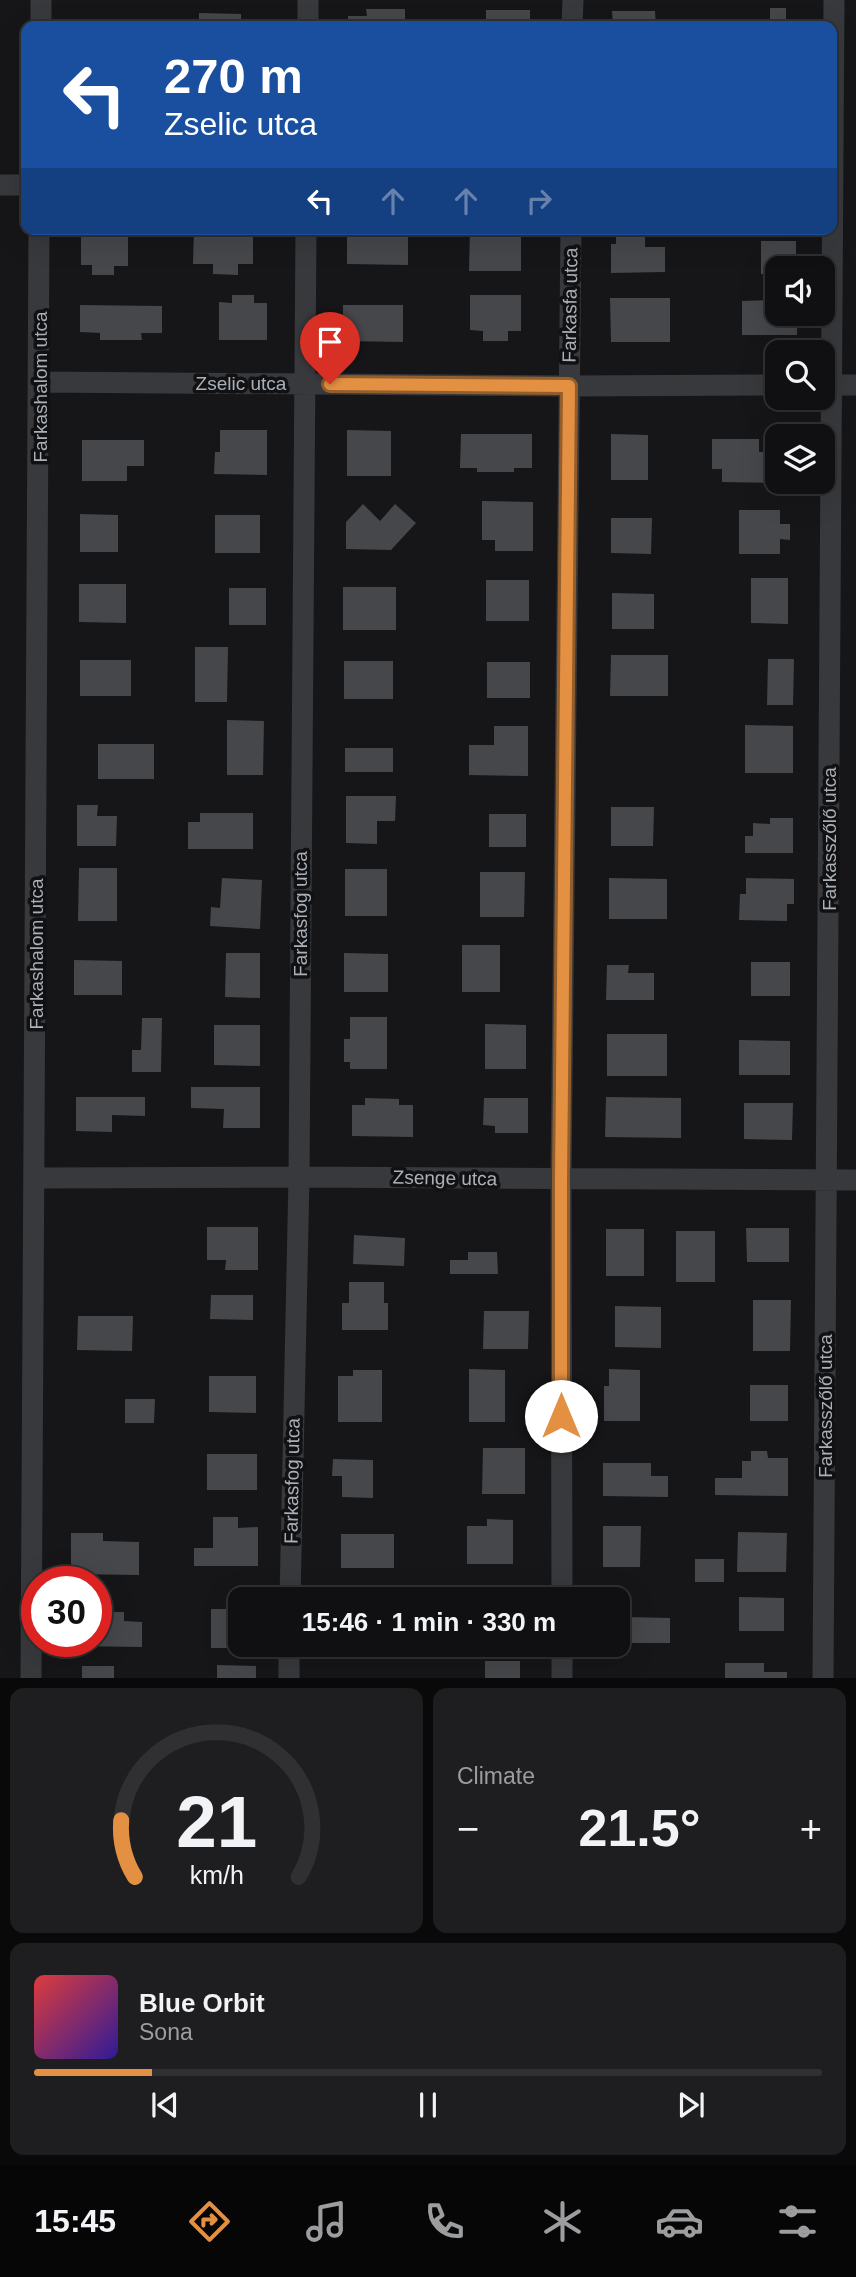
<!DOCTYPE html>
<html lang="en">
<head>
<meta charset="utf-8">
<style>
  body { margin:0; font-family:Arial,sans-serif; background:#1e1e20; color:#f1f3f6; height:100vh; display:flex; flex-direction:column; font-size:26px; white-space:nowrap }
  * { box-sizing:border-box; margin:0 }
  p { font-size:23px; color:#9c9d9f }
  .icon { flex:none; width:38px; height:38px; fill:none; stroke:currentColor; stroke-width:2; stroke-linecap:round; stroke-linejoin:round }
  .map { position:relative; height:1678px; overflow:hidden }
  .panel { display:flex; flex-direction:column; gap:10px; padding:10px; background:#09090a; flex:1 }
  .panel>* { flex:none }
  .guide { position:absolute; left:21px; top:21px; width:816px; height:214px; border-radius:14px; box-shadow:0 7px 28px #0002,0 0 0 2px #303032; background:#1a4fa0; color:#fff; overflow:hidden }
  .controls { position:absolute; left:765px; top:256px; display:grid; gap:14px }
  .controls a { display:grid; place-items:center; width:70px; height:70px; border-radius:14px; background:#101012; box-shadow:0 7px 28px #0002,0 0 0 2px #303032; font-size:35px }
  .speed { position:absolute; left:21px; top:1566px; display:flex; gap:14px; font-size:35px; font-weight:700; text-align:center }
  .speed>* { display:grid; place-content:center; width:91px; height:91px; border-radius:50%; background:#101012; box-shadow:0 7px 28px #0002,0 0 0 2px #303032; line-height:1 }
  .speed .limit { border:10px solid #d22; background:#fff; color:#111 }
  .pin { position:absolute; display:grid; place-items:center; width:60px; height:60px; color:#fff; margin:-72px -30px; border-radius:50% 50% 50% 0; rotate:-45deg; box-shadow:0 0 7px #0007 }
  .pin .icon { rotate:45deg }
  .me { position:absolute; width:77px; margin:-38px; rotate:0deg; stroke-linejoin:round; filter:drop-shadow(0 0 5px #0008) }
  .turn { display:flex; align-items:center; gap:24px; height:147px; padding:0 28px; font-size:32px }
  .turn .icon { width:91px; height:91px; stroke-width:2.5 }
  .turn b { display:block; font-size:49px; line-height:60px }
  .lanes { display:flex; align-items:center; height:66px; padding:0 28px; background:#0003; justify-content:center; gap:35px; direction:ltr }
  .lanes .off { opacity:.35 }
  .big { font-size:52px; font-weight:800; line-height:1.1 }
  .panel .card { flex:1; display:flex; flex-direction:column; justify-content:center; gap:10px; min-width:0; padding:0 24px; border-radius:14px; background:#1e1e20 }
  .panel .dial { align-items:center; gap:0 }
  .dial svg { height:182px; overflow:visible; fill:none; stroke:#303032; stroke-width:7; stroke-linecap:round; text-anchor:middle }
  .dial text { fill:#f1f3f6; stroke:none }
  .song { display:flex; align-items:center; gap:21px }
  .cover { width:84px; height:84px; border-radius:10px; background:linear-gradient(135deg,hsl(0 70% 55%),hsl(250 70% 35%)) }
  .played { height:7px; border-radius:4px; background:linear-gradient(90deg,#e39042 15%,#303032 15%) }
  .keys { display:flex; justify-content:space-around; direction:ltr }
  .heat { display:flex; justify-content:space-between; align-items:center; font-size:38px; direction:ltr }
  .panel .tiles { flex:1; display:grid; gap:10px; grid-template-columns:1fr 1fr }
  .card:last-child { grid-column:span 2 }
  .trip { position:absolute; left:228px; top:1587px; width:402px; height:70px; border-radius:14px; background:#101012; box-shadow:0 7px 28px #0002,0 0 0 2px #303032; font-weight:800; line-height:70px; text-align:center }
  .dock { display:flex; height:112px; justify-content:space-around; align-items:center; background:#060607; color:#9c9d9f }
  .dock .icon { width:49px; height:49px }
  .dock .selected { color:#e39042 }
  .dock b { font-size:32px; color:#f1f3f6 }
  .map>svg:first-child { display:block }
</style>
</head>
<body>
<div class="map">
<svg width="856" height="1679" viewBox="0 0 856 1679">
  <rect width="100%" height="100%" fill="#161618"/>
  <path fill="#45474b" d="M770 8H786V20H798V26H761V20H770Z
    M366 9H405V25L348 26V16H367Z
    M486 10H530V26H486Z
    M612 11H655L656 26H613Z
    M199 13 241 14V26H199Z
    M82 22H128V26H82Z
    M81 229H128V266H114V275H92V265H81Z
    M194 229H237V234H253V264H238V275L213 274V264H193Z
    M470 229H521V271H469Z
    M616 229H645V247H665V272L611 273V244H616Z
    M347 233 408 234V265L347 264Z
    M761 241H796V268H777V274H761Z
    M232 295H254V303H267V340H219V302L232 303Z
    M470 295H521V331H508V341H483V331L470 330Z
    M610 298H670V342H611Z
    M777 300V313H797V335H742V301Z
    M80 305 162 306V333H141L142 340H100V333L80 332Z
    M343 305H403V342L343 341Z
    M220 430H267V475L214 474 215 452H220Z
    M347 430 391 431V476H347Z
    M461 434H532V468H514V472H477V468H460Z
    M611 434 648 435V480H611Z
    M712 439H759V452H777V483L722 482V469H712Z
    M82 440H144V466H127V481H82Z
    M482 501 533 502V551H495V540H482Z
    M363 504 380 521 395 504 416 523 391 550 346 549V522Z
    M739 510H780V524H790V540L780 539V554H739Z
    M80 514 118 515V552H80Z
    M215 515H260V553H215Z
    M611 518H652L651 554 611 553Z
    M751 578H788V624L751 623Z
    M486 580H529V621H486Z
    M79 584H126V623L79 622Z
    M343 587H396V630H343Z
    M229 588H266V625H229Z
    M612 593 654 594V629H612Z
    M195 647H228L227 702H195Z
    M611 655H668V696H610Z
    M768 659H794L793 705H767Z
    M80 660H131V696H80Z
    M344 661H393V699H344Z
    M487 662H530V698H487Z
    M227 720 264 721 263 775H227Z
    M745 725 793 726V773H745Z
    M494 726H528V776L469 775V745H494Z
    M98 744H154V779H98Z
    M345 748H393V772H345Z
    M346 796H396L395 821H377V844L346 843Z
    M77 805H98L97 816H117L116 846H77Z
    M611 807H654L653 846H611Z
    M200 813H253V849H188V822H200Z
    M489 814H526V847H489Z
    M770 818H793V853H745V836H753V823L770 824Z
    M79 868H117V921H78Z
    M345 869H387V916H345Z
    M480 872H525L524 917H480Z
    M222 878 262 880 260 929 210 926 211 907 220 908Z
    M609 878 667 879V919H609Z
    M746 878 794 879V904H787V921L739 920 740 894H746Z
    M462 945H500V992H462Z
    M226 953H260V998L225 997Z
    M344 953 388 954V992H344Z
    M74 960 122 961V995H74Z
    M751 962H790V996H751Z
    M607 965H629L628 973H654V1000H606Z
    M350 1017H387V1069H350V1062H344V1039H350Z
    M142 1018H162L161 1072H132V1050H141Z
    M485 1024 526 1025V1069H485Z
    M214 1025H260V1066L214 1065Z
    M607 1034H667V1076H607Z
    M739 1040 790 1041V1075H739Z
    M191 1087H260V1128H223L224 1109 191 1108Z
    M76 1097H145V1116L112 1115V1132L76 1131Z
    M606 1097 681 1098V1138L605 1137Z
    M365 1098 399 1099V1105H413V1137L352 1136V1105H365Z
    M484 1098H528V1133H495V1126L483 1125Z
    M744 1103H793L792 1140 744 1139Z
    M207 1227H258V1270H225L226 1260H207Z
    M746 1228H789V1262H747Z
    M606 1229H644V1276H606Z
    M676 1231H715V1282H676Z
    M354 1235 405 1238 404 1266 353 1264Z
    M468 1252H497L498 1274H450V1260H468Z
    M349 1282H384V1303H388V1330H342V1303H349Z
    M211 1295H253V1320L210 1319Z
    M753 1300H791L790 1351H753Z
    M615 1306 661 1307V1348L615 1347Z
    M484 1311H529L528 1349H483Z
    M78 1316H133L132 1351 77 1350Z
    M469 1369 505 1370V1422H469Z
    M609 1369 640 1370V1421H604V1386H609Z
    M353 1370H382V1422H338V1376H353Z
    M209 1376H256V1413L209 1412Z
    M750 1385H788V1421H750Z
    M125 1399H155L154 1423H125Z
    M483 1448H525V1494H482Z
    M751 1451H767L768 1458H788V1496L715 1495V1478H742V1461H751Z
    M207 1454H257V1490H207Z
    M333 1459 373 1460V1498L342 1497V1476H332Z
    M603 1463H651V1476H668V1497L603 1496Z
    M213 1517H238V1528L258 1527V1566H194V1548H213Z
    M487 1519 513 1520V1564H467V1526H487Z
    M603 1526H641L640 1567H603Z
    M738 1532 787 1533 786 1572H737Z
    M71 1533H103V1541L139 1542V1575L71 1574Z
    M341 1534H394V1568H341Z
    M695 1559H724V1582H695Z
    M440 1595H478V1600H440Z
    M739 1597 784 1598V1631H739Z
    M211 1609H240V1645H251V1648H211Z
    M96 1612H124V1621L142 1622V1647L72 1646V1642H96Z
    M626 1617 670 1618V1643H625Z
    M485 1661H520V1679H485Z
    M725 1663H764V1672H787V1679H725Z
    M217 1665 256 1666V1679H217Z
    M82 1666H114V1679H82Z"/>
  <g fill="none" stroke-linecap="round" stroke-linejoin="round">
    <path stroke="#37393c" stroke-width="21" d="M41 26V0
      M308 26V0
      M572 26 573 0
      M0 185H26
      M40 382 569 386 777 385
      M822 385H856
      M34 1178 299 1177 856 1180
      M290 1600 299 1177 306 229
      M562 1600 561 1179 571 229
      M562 1645V1679
      M31 1679 39 229
      M289 1679V1645
      M823 1679 834 0"/>
  </g>
  <g fill="none" stroke-linecap="round" stroke-linejoin="round">
    <defs>
      <path id="route" d="M330 384 569 386 561 1180V1416"/>
    </defs>
    <use href="#route" stroke="#945e2b" stroke-width="18"/>
    <use href="#route" stroke="#e39042" stroke-width="12"/>
  </g>
  <g text-anchor="middle" dominant-baseline="central" stroke-width="7" stroke-linejoin="round" paint-order="stroke">
    <g font-size="19" fill="#a9b0b7" stroke="#111113">
      <text transform="translate(570 305) rotate(-89)">Farkasfa utca</text>
      <text x="241" y="383">Zselic utca</text>
      <text transform="translate(40 387) rotate(-90)">Farkashalom utca</text>
      <text transform="translate(829 839) rotate(-90)">Farkasszőlő utca</text>
      <text transform="translate(300 914) rotate(-90)">Farkasfog utca</text>
      <text transform="translate(36 954) rotate(-90)">Farkashalom utca</text>
      <text transform="translate(445 1178) rotate(1)">Zsenge utca</text>
      <text transform="translate(825 1406) rotate(-90)">Farkasszőlő utca</text>
      <text transform="translate(292 1481) rotate(-89)">Farkasfog utca</text>
    </g>
  </g>
</svg>
<div class="controls">
<a><svg class="icon" aria-label="sound" viewBox="0 0 24 24"><path d="M4 9h4l5-4v14l-5-4H4zM17 9q2 3 0 6"/></svg></a>
<a><svg class="icon" aria-label="search" viewBox="0 0 24 24"><circle cx="10" cy="10" r="6"/><path d="M15 15l6 6"/></svg></a>
<a><svg class="icon" aria-label="layers" viewBox="0 0 24 24"><path d="M12 4l9 5-9 5-9-5zM3 14l9 5 9-5"/></svg></a>
</div>
<div class="speed"><div class="limit">30</div></div>
<div class="pin" style="left:330px;top:384px;background:#d93025"><svg class="icon" aria-label="arrive" viewBox="0 0 24 24"><path d="M6 21V4h12l-3 4 3 4H6"/></svg></div>
<svg class="me" style="left:561px;top:1416px" viewBox="-20 -20 40 40"><circle r="19" fill="#fff"/><path d="M0-13L10 11 0 6-10 11z" fill="#e39042"/></svg>
<div class="trip">15:46 · 1 min · 330 m</div>
<div class="guide">
<div class="turn"><svg class="icon" aria-label="left" viewBox="0 0 24 24"><path d="M17 20v-9H6M10 6l-5 5 5 5"/></svg><div><b>270 m</b>Zselic utca</div></div>
<div class="lanes"><svg class="icon" aria-label="left" viewBox="0 0 24 24"><path d="M17 20v-9H6M10 6l-5 5 5 5"/></svg><svg class="icon off" aria-label="ahead" viewBox="0 0 24 24"><path d="M12 20V5M6 11l6-6 6 6"/></svg><svg class="icon off" aria-label="ahead" viewBox="0 0 24 24"><path d="M12 20V5M6 11l6-6 6 6"/></svg><svg class="icon off" aria-label="right" viewBox="0 0 24 24"><path d="M7 20v-9h11M14 6l5 5-5 5"/></svg></div>
</div>
</div>
<section class="panel">
<div class="tiles">
<div class="card dial"><svg viewBox="0 0 100 80">
<path d="M14 69A42 42 0 1 1 86 69"/>
<path d="M14 69A42 42 0 0 1 8 44" stroke="#e39042"/>
<text x="50" y="56" font-size="32" font-weight="700">21</text>
<text x="50" y="72" font-size="11">km/h</text>
</svg></div>
<div class="card"><p>Climate</p>
<div class="heat"><a>−</a><b class="big">21.5°</b><a>+</a></div>
</div>
<div class="card">
<div class="song"><i class="cover"></i><div><b>Blue Orbit</b><p>Sona</p></div></div>
<div class="played"></div>
<div class="keys"><svg class="icon" aria-label="previous" viewBox="0 0 24 24"><path d="M18 5L8 12l10 7zM5 5v14"/></svg><svg class="icon" aria-label="pause" viewBox="0 0 24 24"><path d="M8 5v14M16 5v14"/></svg><svg class="icon" aria-label="next" viewBox="0 0 24 24"><path d="M6 5l10 7-10 7zM19 5v14"/></svg></div>
</div>
</div>
</section>
<nav class="dock">
<b>15:45</b>
<svg class="icon selected" aria-label="directions" viewBox="0 0 24 24"><path d="M12 3l9 9-9 9-9-9zM9 14v-3h6M13 9l2 2-2 2"/></svg>
<svg class="icon" aria-label="music" viewBox="0 0 24 24"><path d="M9 18V5l10-2v13"/><circle cx="6" cy="18" r="3"/><circle cx="16" cy="16" r="3"/></svg>
<svg class="icon" aria-label="phone" viewBox="0 0 24 24"><path d="M5 4h4l2 5-3 2q2 4 5 5l2-3 5 2v4C11 20 4 13 5 4z"/></svg>
<svg class="icon" aria-label="climate" viewBox="0 0 24 24"><path d="M12 3v18M4 7l16 10M4 17L20 7"/></svg>
<svg class="icon" aria-label="car" viewBox="0 0 24 24"><path d="M5 17H2v-5l4-1 3-4h7l3 4 3 1v5h-3M9 17h6M6 11h13"/><circle cx="7" cy="17" r="2"/><circle cx="17" cy="17" r="2"/></svg>
<svg class="icon" aria-label="filters" viewBox="0 0 24 24"><path d="M4 7h16M4 17h16"/><circle cx="9" cy="7" r="2"/><circle cx="15" cy="17" r="2"/></svg>
</nav>
</body>
</html>
